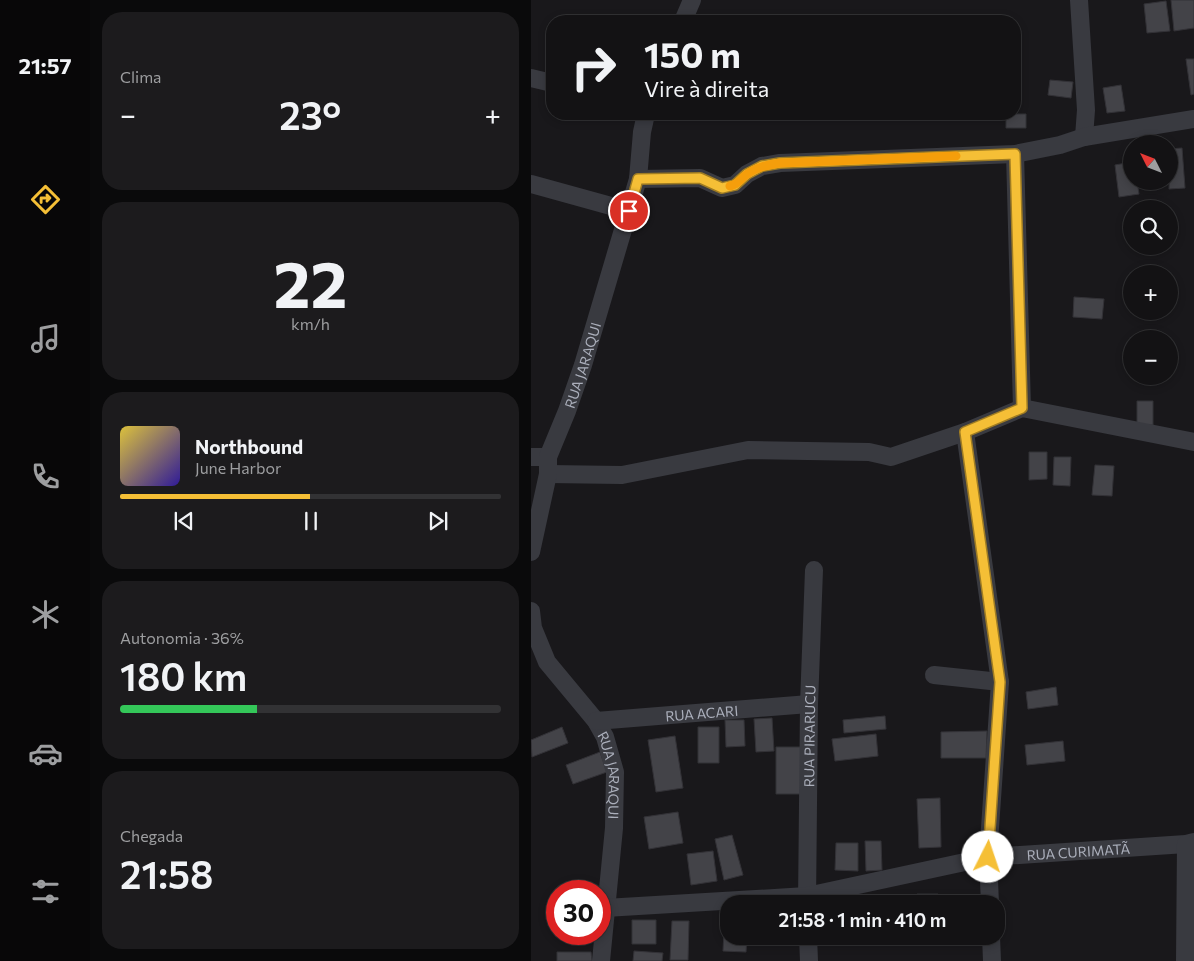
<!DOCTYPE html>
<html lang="pt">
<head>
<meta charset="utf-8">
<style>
  body { margin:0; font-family:Commissioner,sans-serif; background:#1c1b1d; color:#f1f3f6; height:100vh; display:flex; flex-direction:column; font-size:19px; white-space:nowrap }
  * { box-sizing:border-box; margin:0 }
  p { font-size:16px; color:#9d9ea0 }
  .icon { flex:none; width:28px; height:28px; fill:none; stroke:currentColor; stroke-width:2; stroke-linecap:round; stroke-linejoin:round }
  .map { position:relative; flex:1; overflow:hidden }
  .sheet { display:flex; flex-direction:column; gap:12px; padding:12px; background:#0a0a0b; width:441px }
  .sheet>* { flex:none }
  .top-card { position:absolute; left:15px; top:15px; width:475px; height:105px; border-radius:20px; box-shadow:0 2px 8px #0003,0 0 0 1px #323234; background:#131214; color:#f1f3f6; overflow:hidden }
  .needle { width:32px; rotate:312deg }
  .tools { position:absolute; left:592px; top:135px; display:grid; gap:10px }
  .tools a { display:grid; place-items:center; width:55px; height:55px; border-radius:50%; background:#131214; box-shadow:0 2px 8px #0003,0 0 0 1px #323234; font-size:25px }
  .speed { position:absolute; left:15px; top:880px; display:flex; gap:10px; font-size:25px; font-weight:700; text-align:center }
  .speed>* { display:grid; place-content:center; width:65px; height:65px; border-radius:50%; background:#131214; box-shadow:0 2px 8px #0003,0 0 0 1px #323234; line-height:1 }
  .speed .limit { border:8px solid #d22; background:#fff; color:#111 }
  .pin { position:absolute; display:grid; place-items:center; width:42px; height:42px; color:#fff; margin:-21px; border:2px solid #fff; border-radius:50%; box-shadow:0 1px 5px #0007 }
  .me { position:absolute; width:55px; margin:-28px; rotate:4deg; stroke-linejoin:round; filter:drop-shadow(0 0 4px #0008) }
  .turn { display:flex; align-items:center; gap:18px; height:105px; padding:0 15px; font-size:22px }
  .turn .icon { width:65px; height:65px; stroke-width:2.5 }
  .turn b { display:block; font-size:35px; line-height:42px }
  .big { font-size:38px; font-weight:600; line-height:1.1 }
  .sheet .widget { flex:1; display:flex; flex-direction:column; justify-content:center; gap:8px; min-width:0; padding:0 18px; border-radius:20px; background:#1c1b1d }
  .sheet .dial { align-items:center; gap:0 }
  .dial b { font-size:65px; line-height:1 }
  .song { display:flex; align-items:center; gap:15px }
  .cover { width:60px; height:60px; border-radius:8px; background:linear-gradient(135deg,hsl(50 70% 55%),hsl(250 70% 35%)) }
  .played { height:5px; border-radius:2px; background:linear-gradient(90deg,#f5bf36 50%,#323234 50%) }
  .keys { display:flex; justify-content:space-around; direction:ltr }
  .heat { display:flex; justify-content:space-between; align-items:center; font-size:28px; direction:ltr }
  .charge { height:8px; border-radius:4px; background:linear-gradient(90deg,#34c759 36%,#323234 0) }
  .trip { position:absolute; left:189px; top:895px; width:285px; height:50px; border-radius:20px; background:#131214; box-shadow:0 2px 8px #0003,0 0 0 1px #323234; font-weight:600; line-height:50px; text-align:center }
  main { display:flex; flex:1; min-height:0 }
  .tab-bar { display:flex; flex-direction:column; width:90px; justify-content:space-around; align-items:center; background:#080708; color:#9d9ea0 }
  .tab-bar .icon { width:35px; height:35px }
  .tab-bar .selected { color:#f5bf36 }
  .tab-bar b { font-size:22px; color:#f1f3f6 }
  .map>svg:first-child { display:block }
</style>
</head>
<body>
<main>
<nav class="tab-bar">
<b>21:57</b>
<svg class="icon selected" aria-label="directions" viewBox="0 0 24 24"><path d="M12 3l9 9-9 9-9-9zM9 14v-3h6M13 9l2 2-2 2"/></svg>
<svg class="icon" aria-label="music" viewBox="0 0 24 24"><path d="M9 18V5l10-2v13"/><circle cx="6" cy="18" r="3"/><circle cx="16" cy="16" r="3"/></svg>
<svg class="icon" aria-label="phone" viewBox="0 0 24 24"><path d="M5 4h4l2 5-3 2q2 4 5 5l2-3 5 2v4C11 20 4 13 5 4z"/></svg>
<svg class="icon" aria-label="climate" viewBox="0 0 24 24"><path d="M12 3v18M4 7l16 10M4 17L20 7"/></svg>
<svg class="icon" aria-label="car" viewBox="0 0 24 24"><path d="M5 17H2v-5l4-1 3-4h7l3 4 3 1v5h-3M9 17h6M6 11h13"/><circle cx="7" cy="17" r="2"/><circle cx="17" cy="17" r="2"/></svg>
<svg class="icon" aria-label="filters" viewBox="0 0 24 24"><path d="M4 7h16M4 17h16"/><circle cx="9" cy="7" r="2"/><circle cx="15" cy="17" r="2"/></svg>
</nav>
<section class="sheet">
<div class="widget"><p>Clima</p>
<div class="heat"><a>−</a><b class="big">23°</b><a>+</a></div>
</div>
<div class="widget dial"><b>22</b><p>km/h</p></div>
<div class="widget">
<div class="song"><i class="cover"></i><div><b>Northbound</b><p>June Harbor</p></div></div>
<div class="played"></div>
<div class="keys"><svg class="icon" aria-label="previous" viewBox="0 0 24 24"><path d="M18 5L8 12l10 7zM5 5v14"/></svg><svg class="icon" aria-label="pause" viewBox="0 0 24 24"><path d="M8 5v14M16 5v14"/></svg><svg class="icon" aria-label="next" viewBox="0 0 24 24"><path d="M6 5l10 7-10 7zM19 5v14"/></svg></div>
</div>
<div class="widget"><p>Autonomia · 36%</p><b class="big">180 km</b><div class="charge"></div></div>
<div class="widget"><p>Chegada</p><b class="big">21:58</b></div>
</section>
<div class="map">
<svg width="663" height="961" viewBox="0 0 663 961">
  <rect width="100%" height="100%" fill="#19181b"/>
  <path fill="#434348" stroke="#333237" d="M640 0H663V28L643 31Z
    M635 1 639 31 616 33 613 4Z
    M655 59H663V94L660 95Z
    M519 80 542 82 540 98 517 95Z
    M590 85 594 111 576 113 572 88Z
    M475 114H495V128H475Z
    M651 148 654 188 638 189 639 149Z
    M601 162V181H606L608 194 588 197 584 165Z
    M543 297 573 299 571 319 542 317Z
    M606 401H622V425H606Z
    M498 452H516V479L498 480Z
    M523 457H540L539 486 522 485Z
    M564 465 583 466 581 496 561 495Z
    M525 687 527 705 497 709 495 692Z
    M354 716 355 729 313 733 312 720Z
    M241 718 243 751 225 752 223 719Z
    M194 720H213L214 746 195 747Z
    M31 727 37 743 1 757 0 740Z
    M167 727H188V763H167Z
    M456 731 455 758H410V732Z
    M345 734 347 756 304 761 301 739Z
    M144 736 152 788 125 792 117 740Z
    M532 741 534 761 496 765 494 745Z
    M245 747H270V794H245Z
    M69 752 76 772 42 784 35 765Z
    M409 798 410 847 388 848 386 799Z
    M147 812 152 843 118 849 113 817Z
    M201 835 212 875 193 880 184 839Z
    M334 841H350L351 870 335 871Z
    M305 843H327V871L304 870Z
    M182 851 186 881 160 885 156 854Z
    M386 894H407V904H386Z
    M331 896 357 897V904H330Z
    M309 901H324V904H309Z
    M194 911H198V936H216L215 952 192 951Z
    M101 920H125V944H101Z
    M141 921H158L157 960H139Z
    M103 951 132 953 131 961H102Z
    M26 952H60L61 961H26Z"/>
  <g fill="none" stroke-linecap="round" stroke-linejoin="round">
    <g stroke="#393a40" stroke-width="18">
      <path d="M548 0 555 110 553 137"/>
      <path d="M152 21 161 0"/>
      <path d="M0 78 21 83"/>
      <path d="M484 154 491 408"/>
      <path d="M107 179 169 178 191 188 204 185 216 174 231 166 249 163 484 154 529 145 553 137 663 119"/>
      <path d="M0 184 98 211"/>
      <path d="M434 432 469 682 457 857 459 904"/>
      <path d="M0 457H17"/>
      <path d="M17 474 91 475 217 450 338 452 360 457 434 432 491 408 663 442"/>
      <path id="s1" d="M0 552 17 474V457L36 411 52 365 107 179 111 132 115 114"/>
      <path id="s2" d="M0 611 2 628 16 662 65 721 74 737 84 772 83 828 70 961"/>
      <path d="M403 675 469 682"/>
      <path id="s3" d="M65 721 278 704"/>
      <path id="s4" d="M276 904 278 704 283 570"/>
      <path id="s5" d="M74 908 276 896 457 857 655 844 663 842"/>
      <path d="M277 936 278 961"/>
      <path d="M460 936 461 961"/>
      <path d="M654 961 655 844"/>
    </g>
  </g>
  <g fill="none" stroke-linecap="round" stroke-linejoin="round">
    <defs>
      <path id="route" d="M98 211 107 179 169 178 191 188 204 185 216 174 231 166 249 163 484 154 491 408 434 432 469 682 457 857"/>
    </defs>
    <use href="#route" stroke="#9f7c23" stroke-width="12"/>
    <use href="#route" stroke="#f5bf36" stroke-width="9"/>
    <path stroke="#f59e0b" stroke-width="9" d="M199 186C207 185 209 179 215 175 225 167 237 165 249 163L425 156"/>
  </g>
  <g text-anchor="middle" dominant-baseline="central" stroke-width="5" stroke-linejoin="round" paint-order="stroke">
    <g font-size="14" fill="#abafbb" stroke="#141316">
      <text stroke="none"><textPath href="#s1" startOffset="195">RUA JARAQUI</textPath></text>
      <text stroke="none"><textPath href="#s3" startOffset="106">RUA ACARI</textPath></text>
      <text stroke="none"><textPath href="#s4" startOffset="168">RUA PIRARUCU</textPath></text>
      <text stroke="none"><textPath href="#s2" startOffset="188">RUA JARAQUI</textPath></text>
      <text stroke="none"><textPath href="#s5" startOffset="478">RUA CURIMATÃ</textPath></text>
    </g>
  </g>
</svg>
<div class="tools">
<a><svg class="needle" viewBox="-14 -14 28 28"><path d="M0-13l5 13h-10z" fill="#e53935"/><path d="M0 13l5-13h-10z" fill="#9d9ea0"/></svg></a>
<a><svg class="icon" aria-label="search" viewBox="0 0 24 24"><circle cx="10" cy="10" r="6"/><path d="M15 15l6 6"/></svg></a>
<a>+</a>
<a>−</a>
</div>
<div class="speed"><div class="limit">30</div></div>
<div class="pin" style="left:98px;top:211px;background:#d93025"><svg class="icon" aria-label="arrive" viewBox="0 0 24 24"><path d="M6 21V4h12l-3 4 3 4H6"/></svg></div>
<svg class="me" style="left:457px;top:857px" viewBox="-20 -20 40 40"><circle r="19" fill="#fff"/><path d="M0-13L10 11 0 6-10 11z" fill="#f5bf36"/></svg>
<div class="trip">21:58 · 1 min · 410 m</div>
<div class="top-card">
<div class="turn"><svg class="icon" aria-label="right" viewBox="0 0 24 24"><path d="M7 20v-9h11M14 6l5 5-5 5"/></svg><div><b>150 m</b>Vire à direita</div></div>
</div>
</div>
</main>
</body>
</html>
